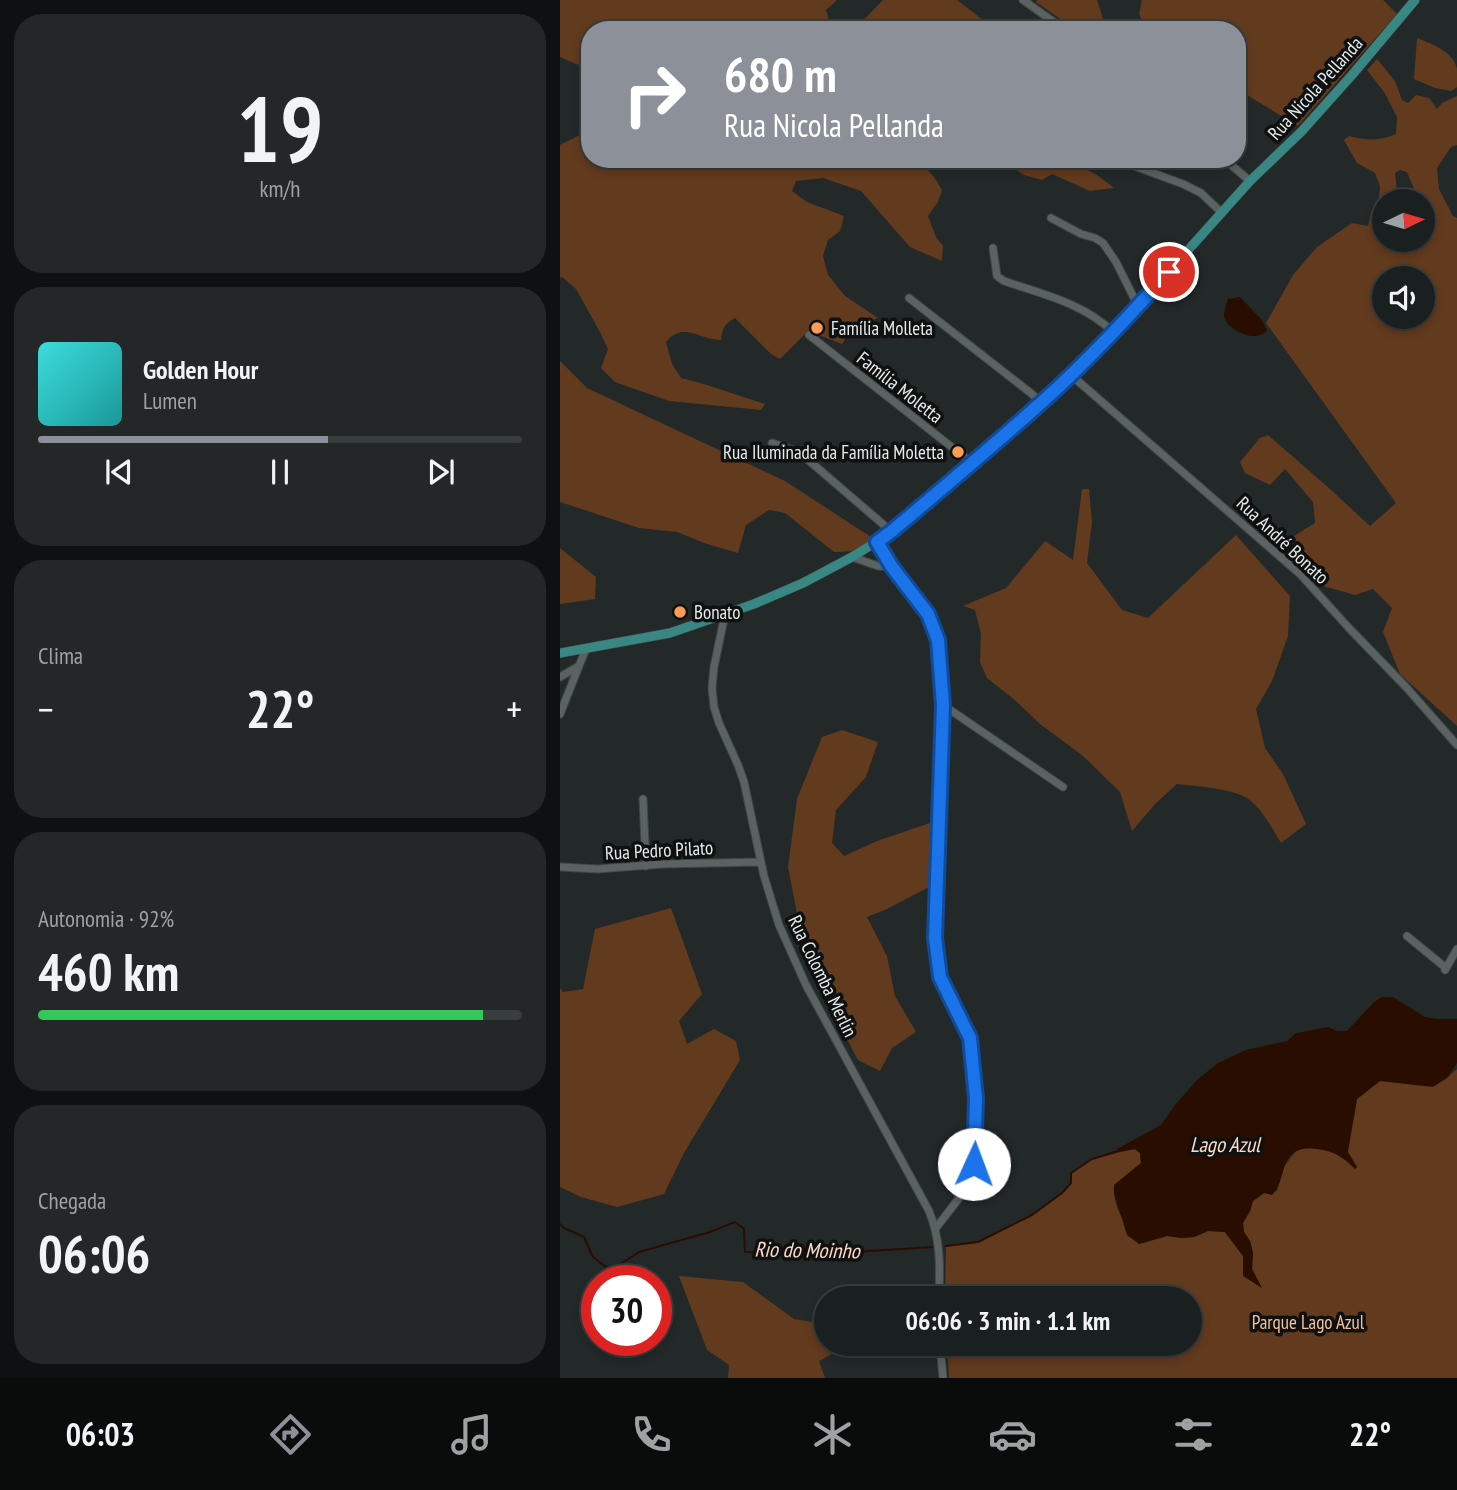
<!DOCTYPE html>
<html lang="pt">
<head>
<meta charset="utf-8">
<style>
  body { margin:0; font-family:"PT Sans Narrow",sans-serif; background:#232728; color:#f1f3f6; height:100vh; display:flex; flex-direction:column; font-size:26px; white-space:nowrap }
  * { box-sizing:border-box; margin:0 }
  p { font-size:23px; color:#9fa2a4 }
  .icon { flex:none; width:38px; height:38px; fill:none; stroke:currentColor; stroke-width:2; stroke-linecap:round; stroke-linejoin:round }
  .map { position:relative; flex:1; overflow:hidden }
  .panel { display:flex; flex-direction:column; gap:14px; padding:14px; background:#0e1111; width:560px }
  .panel>* { flex:none }
  .hud { position:absolute; left:21px; top:21px; width:665px; height:147px; border-radius:28px; box-shadow:0 4px 10px #0003,0 0 0 2px #383d3d; background:#8c9099; color:#fff; overflow:hidden }
  .needle { width:46px; rotate:85deg }
  .tools { position:absolute; left:812px; top:189px; display:grid; gap:14px }
  .tools a { display:grid; place-items:center; width:63px; height:63px; border-radius:50%; background:#1a1f1f; box-shadow:0 4px 10px #0003,0 0 0 2px #383d3d; font-size:35px }
  .speed { position:absolute; left:21px; top:1265px; display:flex; gap:14px; font-size:35px; font-weight:700; text-align:center }
  .speed>* { display:grid; place-content:center; width:91px; height:91px; border-radius:50%; background:#1a1f1f; box-shadow:0 4px 10px #0003,0 0 0 2px #383d3d; line-height:1 }
  .speed .limit { border:10px solid #d22; background:#fff; color:#111 }
  .pin { position:absolute; display:grid; place-items:center; width:60px; height:60px; color:#fff; margin:-30px; border:4px solid #fff; border-radius:50%; box-shadow:0 2px 7px #0007 }
  .me { position:absolute; width:77px; margin:-38px; rotate:2deg; stroke-linejoin:round; filter:drop-shadow(0 0 5px #0008) }
  .turn { display:flex; align-items:center; gap:24px; height:147px; padding:0 28px; font-size:32px }
  .turn .icon { width:91px; height:91px; stroke-width:2.5 }
  .turn b { display:block; font-size:49px; line-height:60px }
  .big { font-size:52px; font-weight:800; line-height:1.1 }
  .panel .tile { flex:1; display:flex; flex-direction:column; justify-content:center; gap:10px; min-width:0; padding:0 24px; border-radius:28px; background:#232728 }
  .panel .dial { align-items:center; gap:0 }
  .dial b { font-size:91px; line-height:1 }
  .song { display:flex; align-items:center; gap:21px }
  .cover { width:84px; height:84px; border-radius:10px; background:linear-gradient(135deg,hsl(180 70% 55%),hsl(180 70% 35%)) }
  .played { height:7px; border-radius:4px; background:linear-gradient(90deg,#8c9099 60%,#383d3d 60%) }
  .keys { display:flex; justify-content:space-around; direction:ltr }
  .heat { display:flex; justify-content:space-between; align-items:center; font-size:38px; direction:ltr }
  .charge { height:10px; border-radius:5px; background:linear-gradient(90deg,#34c759 92%,#383d3d 0) }
  .trip { position:absolute; left:254px; top:1286px; width:388px; height:70px; border-radius:35px; background:#1a1f1f; box-shadow:0 4px 10px #0003,0 0 0 2px #383d3d; font-weight:800; line-height:70px; text-align:center }
  .tabs { display:flex; height:112px; justify-content:space-around; align-items:center; background:#0a0c0c; color:#9fa2a4 }
  .tabs .icon { width:49px; height:49px }
  .tabs .active { color:#8c9099 }
  .tabs b { font-size:32px; color:#f1f3f6 }
  main { display:flex; flex:1; min-height:0 }
  .map>svg:first-child { display:block }
</style>
</head>
<body>
<main>
<section class="panel">
<div class="tile dial"><b>19</b><p>km/h</p></div>
<div class="tile">
<div class="song"><i class="cover"></i><div><b>Golden Hour</b><p>Lumen</p></div></div>
<div class="played"></div>
<div class="keys"><svg class="icon" aria-label="previous" viewBox="0 0 24 24"><path d="M18 5L8 12l10 7zM5 5v14"/></svg><svg class="icon" aria-label="pause" viewBox="0 0 24 24"><path d="M8 5v14M16 5v14"/></svg><svg class="icon" aria-label="next" viewBox="0 0 24 24"><path d="M6 5l10 7-10 7zM19 5v14"/></svg></div>
</div>
<div class="tile"><p>Clima</p>
<div class="heat"><a>−</a><b class="big">22°</b><a>+</a></div>
</div>
<div class="tile"><p>Autonomia · 92%</p><b class="big">460 km</b><div class="charge"></div></div>
<div class="tile"><p>Chegada</p><b class="big">06:06</b></div>
</section>
<div class="map">
<svg width="897" height="1378" viewBox="0 0 897 1378">
  <rect width="100%" height="100%" fill="#232929"/>
  <path fill="#623a1e" fill-rule="evenodd" d="M0 0H277L266 10 271 27 278 30H30V67L16 64 0 57Z
    M323 0H397L436 30H294Z
    M477 0H537L543 19 534 30H516L476 2Z
    M582 0H823L837 14 738 126 677 89V30H588L579 14Z
    M857 38C872 44 894 52 897 69 897 75 897 81 897 87L892 91 875 88 854 79Z
    M817 59 835 81 842 100 848 103 856 95 869 98 877 109 882 103 897 96V145L891 147 877 168 879 189 893 216 897 218V726L840 674 823 632 832 608 813 589 795 595 763 586 732 555V537L755 523 753 502 725 469 710 485 685 473 680 462 700 438 708 435 770 489 810 526 836 503 706 323 733 275 757 247 792 223 808 226 811 212 819 197 820 187 815 173 797 163 784 140 789 136C807 141 819 141 836 134L837 117 824 92 807 70ZM840 170 847 172 859 201H863V240H824V201H838L835 173ZM824 278H863V317H824Z
    M30 124V159H359L376 180 382 190 378 202 368 216 376 237 383 246 382 261 350 247 301 191 263 178 236 181 232 191 247 202 284 216 280 231 268 240 263 256 268 275 285 296 318 318 293 327 282 344 248 331 220 359 211 354 175 318C165 323 162 329 161 340 139 340 123 321 106 342L112 364 121 378 144 384 205 404 201 410 109 401 55 382 41 368 48 349 40 332 16 289 2 277 0 278V145L20 135Z
    M441 159H507L537 175 554 188 530 191 492 174 482 180 464 175Z
    M0 361 27 388 225 481 314 539 295 551 274 552 225 513 209 510 186 525 178 553 147 544 117 532 79 528 0 502Z
    M522 489H529L532 522 527 563 562 610 588 618 676 535 730 596 728 636 712 681 696 709 705 748 723 774 746 824 721 843C712 828 699 803 683 796 666 788 635 786 617 784L596 803 572 831 560 792 523 756 480 724 456 701 427 678 420 662 421 634 415 610 403 606 446 588 485 541 513 560Z
    M0 548 36 577 35 599 0 604Z
    M282 730 318 742 306 777 276 810 272 843 284 856 317 841 373 822 369 887 327 909 307 917 327 956 335 996 356 1032 332 1048 320 1071 298 1060 268 1003 242 939 228 867 237 799 262 737Z
    M111 908 142 994 119 1021 127 1044 154 1029 176 1041 180 1060 124 1153 104 1194 57 1207 21 1197 0 1187V988L3 992 23 989 35 929Z
    M897 1069V1378H389L387 1344H630V1298H385L386 1246 418 1242 472 1215 502 1193 511 1183V1173L532 1159 574 1149 580 1153 581 1163 554 1185C552 1208 567 1226 579 1244L607 1236 621 1238 634 1237 648 1231 665 1232 683 1256 701 1287 692 1269 693 1253 690 1241 684 1232 683 1223 690 1211 693 1201 704 1193 717 1191 723 1168 736 1151 794 1118 797 1099 820 1081 887 1078Z
    M119 1276 183 1282 234 1319 258 1323 266 1317V1344H290L259 1361 265 1378H168L169 1365 147 1350Z"/>
  <path fill="#290e00" d="M680 297 702 320 707 331C703 334 701 335 696 336 685 337 666 328 664 316 664 310 666 305 668 299Z
    M822 997H833L865 1017 877 1019H897V1063L887 1078 873 1087 820 1081 797 1099 788 1152 797 1167 795 1169C783 1157 774 1151 757 1149 716 1144 729 1179 712 1195L704 1193 693 1201 690 1211 683 1223 684 1232 690 1241 693 1253 692 1269 702 1288 683 1276V1256L665 1232 648 1231 634 1237 621 1238 607 1236 579 1244 567 1235 554 1193V1185L581 1163 580 1153 575 1149 559 1152 557 1149 601 1125 615 1105 638 1079 658 1063 686 1050 727 1041 736 1033 768 1027 777 1031H787L814 1002Z"/>
  <g fill="none" stroke-linecap="round" stroke-linejoin="round">
    <path stroke="#290e00" stroke-width="2" d="M0 1224 4 1228 24 1237 33 1257 46 1267H56L79 1252 150 1232 175 1222 184 1229 185 1252 278 1253 373 1247
      M386 1246 418 1242 472 1215 502 1193 511 1183V1173L532 1159 558 1151"/>
    <defs>
      <path id="minor" d="M463 0 505 30
        M664 159 690 181
        M566 163 623 184 641 193 662 213
        M491 218 521 234 535 238 543 243 556 262 578 306
        M433 248 437 276 444 281C482 294 523 303 553 332
        M349 298 472 394 481 403
        M249 335 412 463
        M511 375 740 574 788 627 846 687 897 745
        M212 443 239 452 332 532
        M318 542 332 567 368 614 378 640 383 705 375 938 380 977 410 1038 416 1098 414 1164 410 1184 376 1228
        M292 557 318 566 332 567
        M165 614 154 667 152 688 154 707 159 723 178 765 184 782 204 876 219 925 246 985 369 1211C381 1240 380 1268 379 1298
        M0 677 19 666 26 649
        M383 705 503 787
        M0 714 19 666
        M83 799 86 866
        M0 867 38 869 103 864 201 862
        M847 936 886 968
        M885 970 897 949
        M380 1344 383 1378"/>
      <path id="major" d="M0 653 110 633 194 604 243 583 292 557 332 532 481 403 511 375 578 306 690 181 741 132 792 75 855 0"/>
    </defs>
    <use href="#minor" stroke="#404646" stroke-width="9"/>
    <use href="#major" stroke="#404646" stroke-width="10"/>
    <use href="#minor" stroke="#5b6262" stroke-width="7"/>
    <use href="#major" stroke="#388783" stroke-width="9"/>
  </g>
  <g fill="none" stroke-linecap="round" stroke-linejoin="round">
    <defs>
      <path id="route" d="M414 1164 416 1098 410 1038 380 977 375 938 383 705 378 640 368 614 332 567 317 542 332 531C382 489 433 446 482 402 527 362 568 317 609 272"/>
    </defs>
    <use href="#route" stroke="#114b97" stroke-width="18"/>
    <use href="#route" stroke="#1a73e8" stroke-width="12"/>
  </g>
  <g fill="#fd9c57" stroke="#0f1111" stroke-width="2.5">
    <circle cx="257" cy="328" r="7"/>
    <circle cx="398" cy="452" r="7"/>
    <circle cx="120" cy="612" r="7"/>
  </g>
  <g text-anchor="middle" dominant-baseline="central" stroke-width="7" stroke-linejoin="round" paint-order="stroke">
    <g font-size="19" fill="#e6eaea" stroke="#0f1111">
      <text transform="translate(755 88) rotate(-48)">Rua Nicola Pellanda</text>
      <text transform="translate(340 387) rotate(38)">Família Moletta</text>
      <text transform="translate(723 540) rotate(43)">Rua André Bonato</text>
      <text transform="translate(99 850) rotate(-3)">Rua Pedro Pilato</text>
      <text transform="translate(263 976) rotate(64)">Rua Colomba Merlin</text>
    </g>
    <g font-size="19" fill="#e6eaea" stroke="#0f1111" text-anchor="start">
      <text x="271" y="328">Família Molleta</text>
      <text x="384" y="452" text-anchor="end">Rua Iluminada da Família Moletta</text>
      <text x="134" y="612">Bonato</text>
    </g>
    <g font-size="19" fill="#f4c1a0" stroke="#0f1111">
      <text x="748" y="1322">Parque Lago Azul</text>
    </g>
    <g font-size="21" font-style="italic" fill="#fedbc5" stroke="#0f1111">
      <text x="665" y="1144">Lago Azul</text>
      <text transform="translate(247 1250) rotate(1)">Rio do Moinho</text>
    </g>
  </g>
</svg>
<div class="tools">
<a><svg class="needle" viewBox="-14 -14 28 28"><path d="M0-13l5 13h-10z" fill="#e53935"/><path d="M0 13l5-13h-10z" fill="#9fa2a4"/></svg></a>
<a><svg class="icon" aria-label="sound" viewBox="0 0 24 24"><path d="M4 9h4l5-4v14l-5-4H4zM17 9q2 3 0 6"/></svg></a>
</div>
<div class="speed"><div class="limit">30</div></div>
<div class="pin" style="left:609px;top:272px;background:#d93025"><svg class="icon" aria-label="arrive" viewBox="0 0 24 24"><path d="M6 21V4h12l-3 4 3 4H6"/></svg></div>
<svg class="me" style="left:414px;top:1164px" viewBox="-20 -20 40 40"><circle r="19" fill="#fff"/><path d="M0-13L10 11 0 6-10 11z" fill="#1a73e8"/></svg>
<div class="trip">06:06 · 3 min · 1.1 km</div>
<div class="hud">
<div class="turn"><svg class="icon" aria-label="right" viewBox="0 0 24 24"><path d="M7 20v-9h11M14 6l5 5-5 5"/></svg><div><b>680 m</b>Rua Nicola Pellanda</div></div>
</div>
</div>
</main>
<nav class="tabs">
<b>06:03</b>
<svg class="icon active" aria-label="directions" viewBox="0 0 24 24"><path d="M12 3l9 9-9 9-9-9zM9 14v-3h6M13 9l2 2-2 2"/></svg>
<svg class="icon" aria-label="music" viewBox="0 0 24 24"><path d="M9 18V5l10-2v13"/><circle cx="6" cy="18" r="3"/><circle cx="16" cy="16" r="3"/></svg>
<svg class="icon" aria-label="phone" viewBox="0 0 24 24"><path d="M5 4h4l2 5-3 2q2 4 5 5l2-3 5 2v4C11 20 4 13 5 4z"/></svg>
<svg class="icon" aria-label="climate" viewBox="0 0 24 24"><path d="M12 3v18M4 7l16 10M4 17L20 7"/></svg>
<svg class="icon" aria-label="car" viewBox="0 0 24 24"><path d="M5 17H2v-5l4-1 3-4h7l3 4 3 1v5h-3M9 17h6M6 11h13"/><circle cx="7" cy="17" r="2"/><circle cx="17" cy="17" r="2"/></svg>
<svg class="icon" aria-label="filters" viewBox="0 0 24 24"><path d="M4 7h16M4 17h16"/><circle cx="9" cy="7" r="2"/><circle cx="15" cy="17" r="2"/></svg>
<b>22°</b>
</nav>
</body>
</html>
